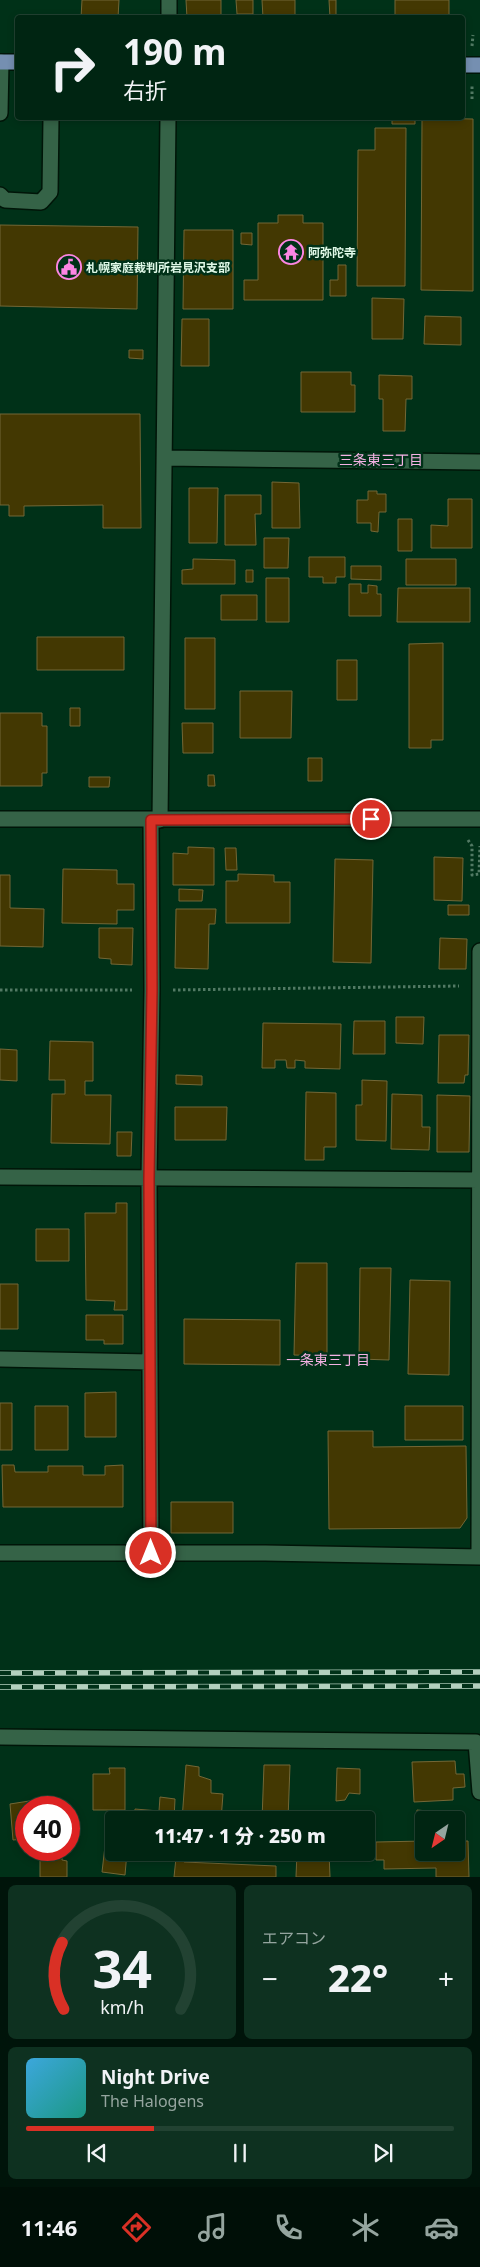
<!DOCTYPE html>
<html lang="ja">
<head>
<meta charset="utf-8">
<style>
  body { margin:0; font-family:"Noto Sans","Noto Sans JP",sans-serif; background:#0e3120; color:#f1f3f6; height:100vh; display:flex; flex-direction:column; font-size:19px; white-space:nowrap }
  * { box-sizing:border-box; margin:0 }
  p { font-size:16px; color:#95a59f }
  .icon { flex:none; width:28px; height:28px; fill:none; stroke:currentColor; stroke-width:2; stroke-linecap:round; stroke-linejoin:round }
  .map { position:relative; height:1877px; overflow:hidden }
  .panel { display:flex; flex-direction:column; gap:8px; padding:8px; background:#00140a; flex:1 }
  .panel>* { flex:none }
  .hud { position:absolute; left:15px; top:15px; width:450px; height:105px; border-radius:5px; box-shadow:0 2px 8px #0003,0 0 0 1px #224232; background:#002512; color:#f1f3f6; overflow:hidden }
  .needle { width:32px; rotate:215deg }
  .buttons { position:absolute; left:415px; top:1811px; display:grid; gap:10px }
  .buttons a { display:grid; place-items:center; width:50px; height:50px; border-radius:5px; background:#002512; box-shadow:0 2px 8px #0003,0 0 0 1px #224232; font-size:25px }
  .speed { position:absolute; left:15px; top:1796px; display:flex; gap:10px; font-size:25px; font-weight:700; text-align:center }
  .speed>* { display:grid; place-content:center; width:65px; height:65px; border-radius:50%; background:#002512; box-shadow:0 2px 8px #0003,0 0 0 1px #224232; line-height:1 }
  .speed .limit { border:8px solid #d22; background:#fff; color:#111 }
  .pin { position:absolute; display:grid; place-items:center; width:42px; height:42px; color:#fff; margin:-21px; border:2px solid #fff; border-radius:50%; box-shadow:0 1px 5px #0007 }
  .me { position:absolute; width:55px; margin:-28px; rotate:0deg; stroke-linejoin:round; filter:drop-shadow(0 0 4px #0008) }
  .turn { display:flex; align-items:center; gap:18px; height:105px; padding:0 25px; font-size:22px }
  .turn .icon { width:65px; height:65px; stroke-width:2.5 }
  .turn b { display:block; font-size:35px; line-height:42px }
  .big { font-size:38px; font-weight:800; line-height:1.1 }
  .panel .tile { flex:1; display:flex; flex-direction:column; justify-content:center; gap:8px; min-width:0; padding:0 18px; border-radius:8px; background:#0e3120 }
  .panel .dial { align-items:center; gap:0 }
  .dial svg { height:130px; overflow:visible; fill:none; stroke:#224232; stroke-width:7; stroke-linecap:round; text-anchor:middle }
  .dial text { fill:#f1f3f6; stroke:none }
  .song { display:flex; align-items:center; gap:15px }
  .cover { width:60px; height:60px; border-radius:8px; background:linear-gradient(135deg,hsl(200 70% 55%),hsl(170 70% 35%)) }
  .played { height:5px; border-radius:2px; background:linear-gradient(90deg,#d93025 30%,#224232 30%) }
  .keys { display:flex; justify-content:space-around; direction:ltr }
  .heat { display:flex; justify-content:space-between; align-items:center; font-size:28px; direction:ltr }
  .panel .tiles { flex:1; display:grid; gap:8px; grid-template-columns:1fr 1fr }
  .tile:last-child { grid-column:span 2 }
  .trip { position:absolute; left:105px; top:1811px; width:270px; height:50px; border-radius:5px; background:#002512; box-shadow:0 2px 8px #0003,0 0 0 1px #224232; font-weight:800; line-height:50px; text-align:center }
  .dock { display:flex; height:80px; justify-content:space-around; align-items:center; background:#000f07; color:#95a59f }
  .dock .icon { width:35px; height:35px }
  .dock .current { color:#d93025 }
  .dock b { font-size:22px; color:#f1f3f6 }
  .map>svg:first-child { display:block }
</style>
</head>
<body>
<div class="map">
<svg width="480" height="1877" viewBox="0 0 480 1877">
  <rect width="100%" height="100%" fill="#003118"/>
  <path fill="#433802" stroke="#736736" d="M82 0H119L118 18H81Z
    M186 0H221V18H187Z
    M236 0H253V14H237Z
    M262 0H295V18H263Z
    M329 0H336V18H330Z
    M395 0H449V18H395Z
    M392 118H415V124H392Z
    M422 118 473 119V291L421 290Z
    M375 128H406L405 286H357L358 150H375Z
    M278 215H303V223H323V300H244V280H258V223H278Z
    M0 225 138 227 137 309 0 306Z
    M184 230H233V309H183Z
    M241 233H252V245L241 244Z
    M338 265H346V296H330V280H338Z
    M372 298 404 299 403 339H372Z
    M425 316 461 317V345L424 344Z
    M182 319H209V366H181Z
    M129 350H143V359L129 358Z
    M301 372H351V385H355V412H301Z
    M379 375 412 376V399H406L405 431H383V399H379Z
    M0 414H140L141 528H103V505L24 506V516H9V505H0Z
    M272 482 299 483 300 528H272Z
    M189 488H218L217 543H189Z
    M368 491H377V494H386V512H379L378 532 371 531V523H357V500H368Z
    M225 495H261V514H255L256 545H225Z
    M448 499H472V548H431V525L448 526Z
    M398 519H412V551H398Z
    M264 538H289L288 568H264Z
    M309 557H345V577H336V583H323V577H309Z
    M193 559 235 560V584H182V570L193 569Z
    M406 559H456V585H406Z
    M351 566H381V580L351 579Z
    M246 570H253V582H246Z
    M266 578H289V622H266Z
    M349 584H361V593H368V585L377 586V594H381V616H349Z
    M398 588H470V622H397Z
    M221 595H257V620H221Z
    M37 637H124V670H37Z
    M185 638H215V709H185Z
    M443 643V740H431V748H409V644Z
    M337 660H357V700H337Z
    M240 691H292L291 738H240Z
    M70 708H80V726H70Z
    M0 713H42V726H47V773H42V786H0Z
    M182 723H213V753H183Z
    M308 758H322V781H308Z
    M208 775H214L215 786H208Z
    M89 777H110L109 787H89Z
    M188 847 214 848V885H173V853L188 854Z
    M225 848H236L237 870H226Z
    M434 857 463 858 462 901 434 900Z
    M335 859 373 860 371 963 333 962Z
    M63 869 117 870V884H134V910H117V924L62 923Z
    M238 874 274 875V882H290V923H226V881H238Z
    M0 875H10V908L44 909 43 947 0 946Z
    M179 889 203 890 202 901H179Z
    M448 905H469V915H448Z
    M176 909H216L215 924H209L208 969 175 968Z
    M99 928H133L132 965 111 964V959L99 958Z
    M440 938 467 939 466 969H439Z
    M396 1017H424L423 1044 396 1043Z
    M354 1021H385V1054H353Z
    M263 1023 341 1024 340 1069 305 1068V1061L295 1060V1068H287L286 1060H275V1068H262Z
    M439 1035H469L468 1075H465L464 1083H438Z
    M50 1041 93 1042V1081H85V1095H111L110 1144 51 1143 52 1094H65V1080H49Z
    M0 1049 17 1050V1081L0 1080Z
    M176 1075 202 1076V1085L176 1084Z
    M362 1080 387 1081 386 1141 356 1140V1105H362Z
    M306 1092 336 1093V1147H324V1160H305Z
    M392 1094 422 1095V1127H430L429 1150 391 1149Z
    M437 1095 470 1096 469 1152H437Z
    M175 1107H227L226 1140H175Z
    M117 1132H132L131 1156H117Z
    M116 1203H127V1310H114L115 1301 86 1300 85 1213H116Z
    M36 1229H69V1261H36Z
    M296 1263H327V1356L294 1355Z
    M360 1268H391L389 1360 359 1359Z
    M410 1280 450 1281 449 1375 408 1374Z
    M0 1284H18V1329H0Z
    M86 1315H123V1344H104V1340H86Z
    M184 1319 280 1320V1365L184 1364Z
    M116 1392V1437H85V1393Z
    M0 1403H12V1450H0Z
    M35 1406H68V1450H35Z
    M405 1406H463V1440H405Z
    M328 1431H373V1447L466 1446 467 1518 460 1528 329 1529Z
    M2 1465H14L15 1472H48V1466H83V1475H105V1466L123 1465V1507H3Z
    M171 1502H233V1533H171Z
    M455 1761 456 1774H464L465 1787 453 1788V1800L414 1802 412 1762Z
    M186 1765 199 1767V1776L211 1780V1793L223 1794 221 1820H182Z
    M264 1765H290L288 1820H262Z
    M109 1768H125V1810H93V1774H110Z
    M337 1768 360 1769V1794L349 1793 345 1800 336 1801Z
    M160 1797 175 1799 174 1820H134L135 1809 159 1811Z
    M42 1799V1808H26V1839L13 1840 10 1804Z
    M417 1810 450 1813 449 1820H424V1836H415Z
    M424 1841V1852H456V1841H468L469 1877H436V1868L384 1869V1860H376V1842Z
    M114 1845V1852H127L125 1875 102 1872 105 1846Z
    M40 1850H62V1860L67 1861V1877H40Z
    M297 1852H329L330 1877H296Z
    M176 1858H184V1862L276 1866V1877H174Z"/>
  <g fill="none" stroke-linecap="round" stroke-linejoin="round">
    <defs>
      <path id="minor" d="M169 18V0
        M0 113 1 62
        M0 195 5 200 41 202 50 192 51 118
        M165 458 480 462
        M0 819H480
        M160 820 168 118
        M0 1177 480 1180
        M0 1359 150 1362
        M0 1553H265L480 1557
        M151 1553 149 1179 152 990 151 820
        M479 1557 480 951
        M0 1737 476 1742 480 1792"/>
      <path id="major" d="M0 62H18
        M462 65H480"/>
    </defs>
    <use href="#minor" stroke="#001508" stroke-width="18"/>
    <use href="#major" stroke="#001508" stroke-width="18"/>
    <path stroke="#527a64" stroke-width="3" stroke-dasharray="2.5 2.5" stroke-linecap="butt" d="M472 46 473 35
      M472 99V84
      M468 840 472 846V875L479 874 480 846
      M0 990H132
      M173 990 459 986"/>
    <use href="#minor" stroke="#356347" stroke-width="15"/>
    <use href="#major" stroke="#758fb1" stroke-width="15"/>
    <defs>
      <path id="rail" d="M0 1673 480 1672
        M0 1687 480 1686"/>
    </defs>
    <use href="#rail" stroke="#b3d0be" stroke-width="5.5"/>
    <use href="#rail" stroke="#003118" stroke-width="4" stroke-dasharray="11" stroke-linecap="butt"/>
  </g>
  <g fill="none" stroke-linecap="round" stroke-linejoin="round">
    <defs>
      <path id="route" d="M151 1553 149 1179 152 990 151 820 371 819"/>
    </defs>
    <use href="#route" stroke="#8d1f18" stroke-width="12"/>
    <use href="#route" stroke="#d93025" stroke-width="9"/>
  </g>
  <defs>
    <symbol id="temple-ring" viewBox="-11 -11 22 22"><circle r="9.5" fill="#003118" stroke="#fc86e3" stroke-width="1.5"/><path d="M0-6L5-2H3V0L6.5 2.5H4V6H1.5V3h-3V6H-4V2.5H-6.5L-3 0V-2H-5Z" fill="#fc86e3"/></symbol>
    <symbol id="civic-ring" viewBox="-11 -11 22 22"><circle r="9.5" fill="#003118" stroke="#fc86e3" stroke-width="1.5"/><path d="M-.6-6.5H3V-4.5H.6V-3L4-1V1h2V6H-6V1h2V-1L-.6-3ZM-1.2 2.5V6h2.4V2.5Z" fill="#fc86e3"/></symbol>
  </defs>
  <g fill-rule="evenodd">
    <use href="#temple-ring" x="277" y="238" width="28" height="28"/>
    <use href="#civic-ring" x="55" y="253" width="28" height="28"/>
  </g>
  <g text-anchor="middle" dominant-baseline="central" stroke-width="5" stroke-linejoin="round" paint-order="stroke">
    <g font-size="12" font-weight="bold" fill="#e0f9e8" stroke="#003118" text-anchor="start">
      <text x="308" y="252">阿弥陀寺</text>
      <text x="86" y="267">札幌家庭裁判所岩見沢支部</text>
    </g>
    <g font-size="14" fill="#f4b2e4" stroke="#003118">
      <text x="381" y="459">三条東三丁目</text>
      <text x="328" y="1359">一条東三丁目</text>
    </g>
  </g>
</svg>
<div class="buttons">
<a><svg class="needle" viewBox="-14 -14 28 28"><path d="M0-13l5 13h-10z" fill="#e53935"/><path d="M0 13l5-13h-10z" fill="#95a59f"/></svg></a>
</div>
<div class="speed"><div class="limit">40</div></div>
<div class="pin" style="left:371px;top:819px;background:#d93025"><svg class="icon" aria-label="arrive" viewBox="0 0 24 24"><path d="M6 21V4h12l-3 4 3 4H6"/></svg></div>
<svg class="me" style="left:151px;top:1553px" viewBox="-20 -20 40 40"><circle r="17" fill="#d93025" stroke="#fff" stroke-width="3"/><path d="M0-11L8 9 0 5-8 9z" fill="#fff"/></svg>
<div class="trip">11:47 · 1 分 · 250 m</div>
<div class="hud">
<div class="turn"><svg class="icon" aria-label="right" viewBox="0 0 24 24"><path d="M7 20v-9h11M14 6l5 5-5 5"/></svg><div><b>190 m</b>右折</div></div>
</div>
</div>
<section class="panel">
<div class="tiles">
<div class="tile dial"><svg viewBox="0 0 100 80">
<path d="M14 69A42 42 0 1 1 86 69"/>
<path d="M14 69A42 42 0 0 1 13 28" stroke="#d93025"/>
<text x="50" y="56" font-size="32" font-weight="700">34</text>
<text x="50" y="72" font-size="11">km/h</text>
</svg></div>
<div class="tile"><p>エアコン</p>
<div class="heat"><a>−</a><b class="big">22°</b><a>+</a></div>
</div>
<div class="tile">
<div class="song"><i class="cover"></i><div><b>Night Drive</b><p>The Halogens</p></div></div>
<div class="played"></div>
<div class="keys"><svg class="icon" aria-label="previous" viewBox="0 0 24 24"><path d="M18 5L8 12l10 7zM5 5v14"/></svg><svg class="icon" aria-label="pause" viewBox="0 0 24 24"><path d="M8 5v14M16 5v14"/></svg><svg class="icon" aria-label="next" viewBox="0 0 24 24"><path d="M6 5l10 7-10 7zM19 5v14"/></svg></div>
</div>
</div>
</section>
<nav class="dock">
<b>11:46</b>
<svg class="icon current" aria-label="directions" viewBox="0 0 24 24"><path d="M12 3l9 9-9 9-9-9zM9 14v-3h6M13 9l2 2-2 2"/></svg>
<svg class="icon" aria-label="music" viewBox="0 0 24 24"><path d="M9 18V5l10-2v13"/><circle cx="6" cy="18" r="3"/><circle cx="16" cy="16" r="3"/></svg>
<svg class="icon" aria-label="phone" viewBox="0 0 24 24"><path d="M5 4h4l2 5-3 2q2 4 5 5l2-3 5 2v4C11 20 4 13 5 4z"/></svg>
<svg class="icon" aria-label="climate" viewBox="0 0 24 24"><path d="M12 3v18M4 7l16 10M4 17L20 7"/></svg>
<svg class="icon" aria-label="car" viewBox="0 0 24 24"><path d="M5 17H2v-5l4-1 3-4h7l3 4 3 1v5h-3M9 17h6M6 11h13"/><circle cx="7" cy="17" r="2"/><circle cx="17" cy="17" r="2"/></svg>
</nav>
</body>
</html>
